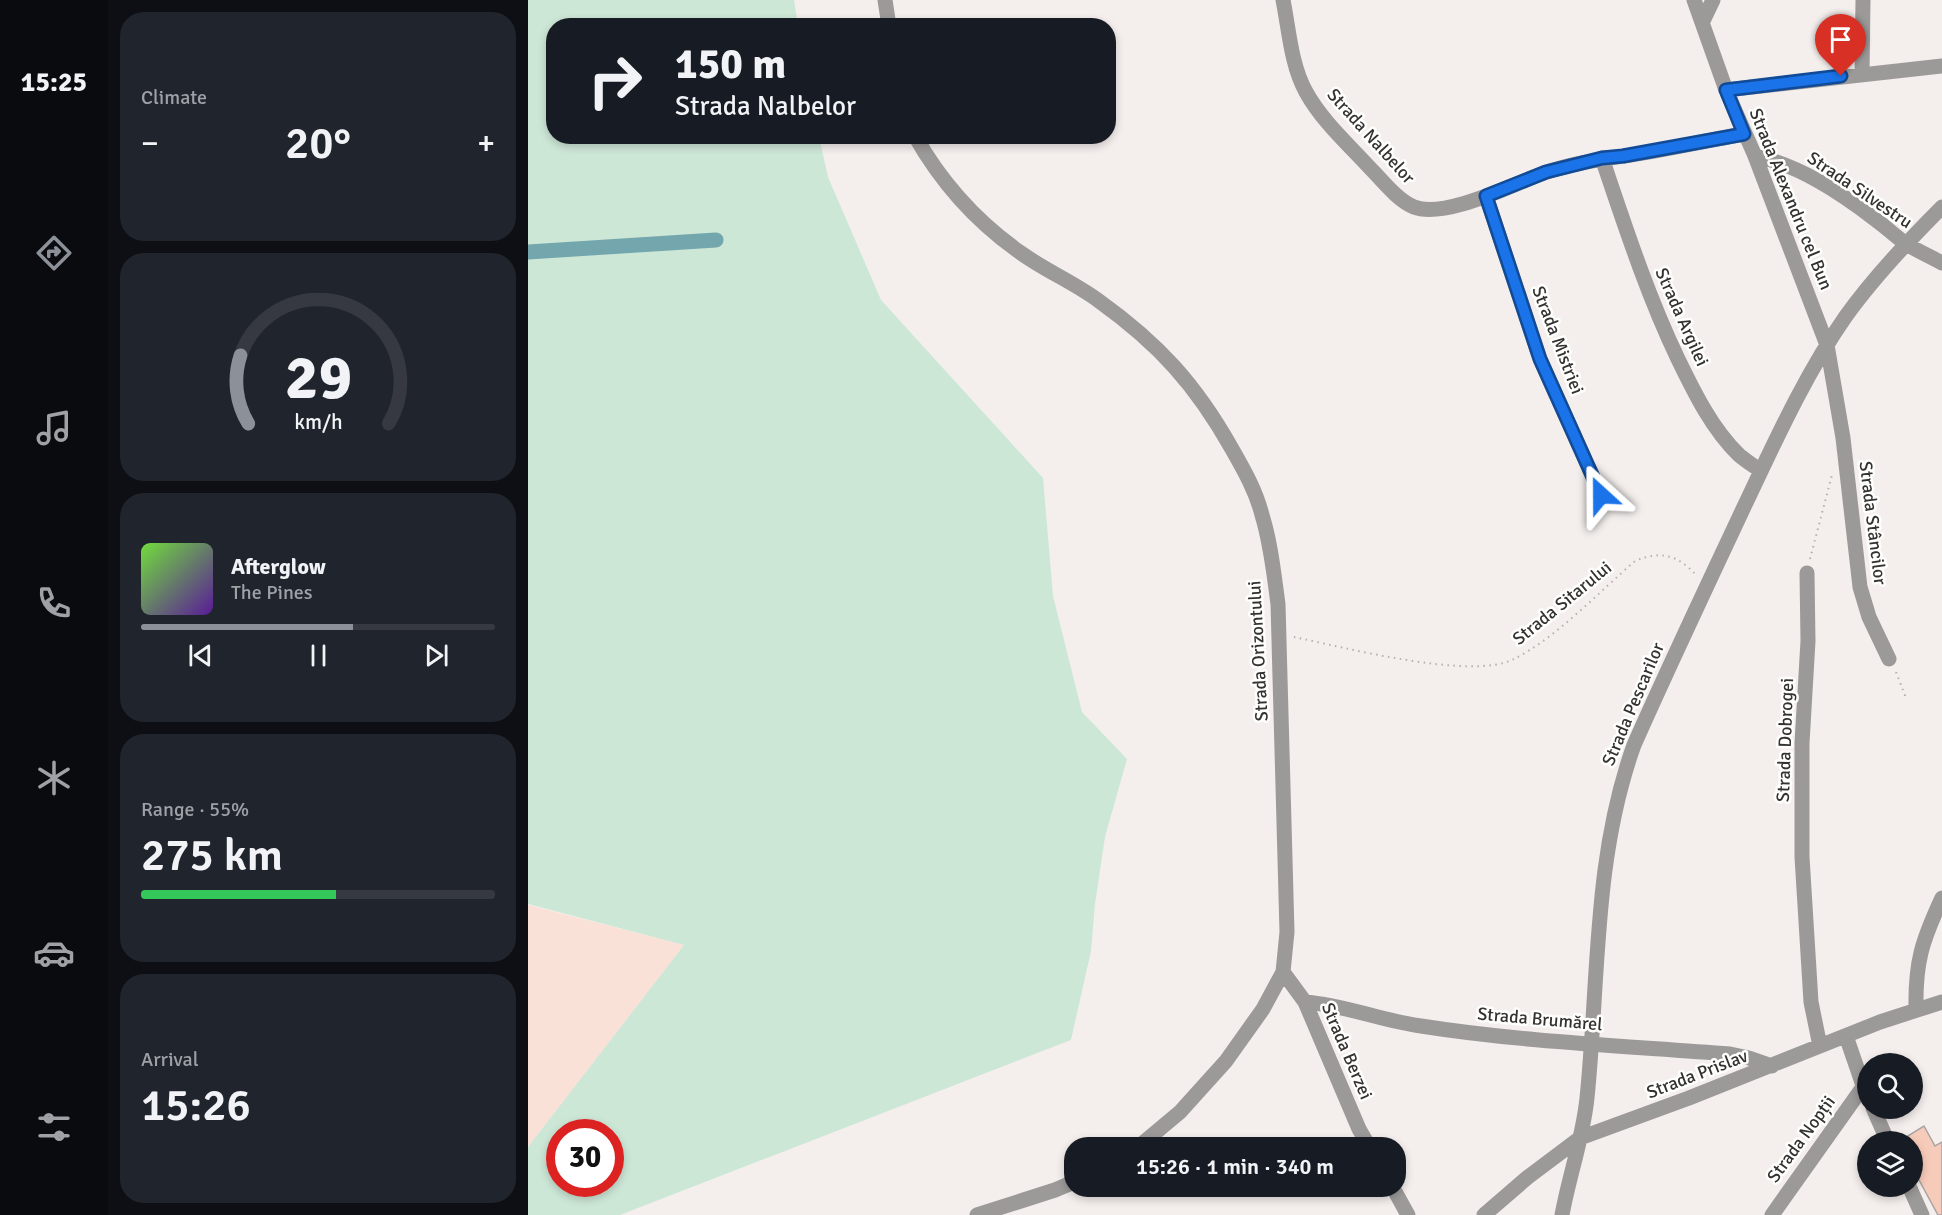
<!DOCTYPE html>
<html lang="en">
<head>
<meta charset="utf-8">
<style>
  body { margin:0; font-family:Signika,sans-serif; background:#20242c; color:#f1f3f6; height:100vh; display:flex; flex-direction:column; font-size:22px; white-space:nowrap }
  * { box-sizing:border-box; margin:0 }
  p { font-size:20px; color:#9ea1a6 }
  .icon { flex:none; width:33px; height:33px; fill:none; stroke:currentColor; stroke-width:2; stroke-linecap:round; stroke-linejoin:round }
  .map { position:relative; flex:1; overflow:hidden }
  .side { display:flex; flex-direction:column; gap:12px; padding:12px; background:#0d0f14; width:420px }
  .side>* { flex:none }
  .hud { position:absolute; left:18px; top:18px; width:570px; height:126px; border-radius:24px; box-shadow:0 3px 9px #0003; background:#171b24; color:#f1f3f6; overflow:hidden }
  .fabs { position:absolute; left:1329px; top:1053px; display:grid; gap:12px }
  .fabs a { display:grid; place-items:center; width:66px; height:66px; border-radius:50%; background:#171b24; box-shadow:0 3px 9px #0003; font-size:30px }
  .speed { position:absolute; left:18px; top:1119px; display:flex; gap:12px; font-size:30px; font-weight:700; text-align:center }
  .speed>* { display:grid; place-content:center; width:78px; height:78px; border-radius:50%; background:#171b24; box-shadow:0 3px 9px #0003; line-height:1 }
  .speed .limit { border:9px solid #d22; background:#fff; color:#111 }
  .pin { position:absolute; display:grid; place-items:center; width:51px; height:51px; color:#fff; margin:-62px -26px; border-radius:50% 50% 50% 0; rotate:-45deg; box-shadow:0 0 6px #0007 }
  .pin .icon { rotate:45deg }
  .me { position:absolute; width:66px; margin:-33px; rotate:336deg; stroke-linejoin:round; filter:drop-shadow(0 0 4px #0008) }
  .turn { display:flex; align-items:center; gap:21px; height:126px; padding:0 30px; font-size:27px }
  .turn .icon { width:78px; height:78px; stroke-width:2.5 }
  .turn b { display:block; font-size:42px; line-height:51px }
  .big { font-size:45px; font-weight:600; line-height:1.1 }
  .side .tile { flex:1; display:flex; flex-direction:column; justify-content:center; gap:9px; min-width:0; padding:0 21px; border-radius:24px; background:#20242c }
  .side .dial { align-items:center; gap:0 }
  .dial svg { height:156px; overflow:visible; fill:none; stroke:#363941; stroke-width:7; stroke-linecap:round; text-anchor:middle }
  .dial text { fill:#f1f3f6; stroke:none }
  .song { display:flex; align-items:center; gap:18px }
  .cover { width:72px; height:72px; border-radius:9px; background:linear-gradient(135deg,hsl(100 70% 55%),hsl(270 70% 35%)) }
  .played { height:6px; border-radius:3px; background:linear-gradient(90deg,#8c9099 60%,#363941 60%) }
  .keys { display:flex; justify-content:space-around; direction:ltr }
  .heat { display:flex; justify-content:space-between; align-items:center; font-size:33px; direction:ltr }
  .charge { height:9px; border-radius:4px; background:linear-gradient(90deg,#34c759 55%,#363941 0) }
  .trip { position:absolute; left:536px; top:1137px; width:342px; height:60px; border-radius:24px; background:#171b24; box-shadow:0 3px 9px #0003; font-weight:600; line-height:60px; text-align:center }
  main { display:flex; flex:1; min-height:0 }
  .dock { display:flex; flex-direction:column; width:108px; justify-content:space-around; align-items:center; background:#090b0e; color:#9ea1a6 }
  .dock .icon { width:42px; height:42px }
  .dock .current { color:#8c9099 }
  .dock b { font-size:27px; color:#f1f3f6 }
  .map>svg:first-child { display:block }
</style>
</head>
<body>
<main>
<nav class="dock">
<b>15:25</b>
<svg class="icon current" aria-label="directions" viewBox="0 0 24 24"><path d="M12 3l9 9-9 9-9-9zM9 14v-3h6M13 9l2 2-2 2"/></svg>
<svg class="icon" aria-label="music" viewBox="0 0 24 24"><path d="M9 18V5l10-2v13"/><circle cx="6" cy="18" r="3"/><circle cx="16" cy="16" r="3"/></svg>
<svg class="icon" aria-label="phone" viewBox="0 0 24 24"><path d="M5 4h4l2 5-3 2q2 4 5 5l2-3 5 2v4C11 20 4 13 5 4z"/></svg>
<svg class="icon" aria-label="climate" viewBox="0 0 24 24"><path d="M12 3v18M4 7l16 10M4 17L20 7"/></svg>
<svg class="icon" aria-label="car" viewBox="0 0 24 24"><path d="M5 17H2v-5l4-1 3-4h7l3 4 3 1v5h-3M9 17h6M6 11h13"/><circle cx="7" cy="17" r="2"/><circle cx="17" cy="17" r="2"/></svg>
<svg class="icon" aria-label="filters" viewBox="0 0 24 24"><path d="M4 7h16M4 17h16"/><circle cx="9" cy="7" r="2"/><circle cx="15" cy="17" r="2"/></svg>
</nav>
<section class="side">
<div class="tile"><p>Climate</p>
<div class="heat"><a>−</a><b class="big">20°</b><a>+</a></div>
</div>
<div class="tile dial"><svg viewBox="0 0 100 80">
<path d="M14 69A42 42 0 1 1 86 69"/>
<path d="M14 69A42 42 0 0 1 10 34" stroke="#8c9099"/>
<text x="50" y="56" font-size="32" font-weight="700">29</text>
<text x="50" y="72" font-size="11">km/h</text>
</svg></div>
<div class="tile">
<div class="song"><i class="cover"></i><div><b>Afterglow</b><p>The Pines</p></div></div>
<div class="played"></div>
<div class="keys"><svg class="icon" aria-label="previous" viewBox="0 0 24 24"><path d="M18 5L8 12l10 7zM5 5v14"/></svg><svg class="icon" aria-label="pause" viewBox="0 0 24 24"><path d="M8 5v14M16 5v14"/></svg><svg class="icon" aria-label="next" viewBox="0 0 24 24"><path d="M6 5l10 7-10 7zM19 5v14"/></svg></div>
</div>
<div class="tile"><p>Range · 55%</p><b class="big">275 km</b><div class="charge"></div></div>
<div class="tile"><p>Arrival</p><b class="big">15:26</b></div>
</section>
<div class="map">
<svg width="1414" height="1215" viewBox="0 0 1414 1215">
  <rect width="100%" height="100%" fill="#f4efed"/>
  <path fill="#f9e1d7" d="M0 905 156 945 0 1147Z"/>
  <path fill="#cde7d7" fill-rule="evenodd" d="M0 0H266L270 25 26 26V136L291 137 300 177 353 300 515 478 525 596 554 712 599 759 577 837 567 904 563 951 543 1040 92 1215H0V1147L156 945 0 904ZM32 1132H82V1184H32Z"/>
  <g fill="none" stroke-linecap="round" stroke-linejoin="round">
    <path stroke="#73a7ad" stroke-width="15" d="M0 252 188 240"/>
  </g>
  <path fill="#f7cbb9" stroke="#a9a4a2" stroke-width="1.5" d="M1396 1126 1407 1146 1414 1142V1215H1410L1384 1167V1142H1370Z"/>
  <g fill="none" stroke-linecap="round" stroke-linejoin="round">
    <path stroke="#b4b0af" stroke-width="2" stroke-dasharray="1.5 4.5" stroke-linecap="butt" d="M1282 559 1304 475
      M766 637C815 647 944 681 986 659 1028 638 1071 592 1107 561 1133 550 1150 555 1169 576
      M1368 672 1378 698"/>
    <path stroke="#9c9a99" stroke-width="15" d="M357 0 361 26
      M755 0C761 30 763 65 778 92 794 121 820 144 842 168 855 181 869 200 886 207 917 219 985 184 1016 173 1041 164 1069 160 1096 156 1136 150 1176 141 1216 134
      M1166 0 1198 90 1227 156 1299 345 1315 438 1332 587 1341 617 1361 659
      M1175 21 1185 0
      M1334 74 1335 0
      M1198 90 1414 66
      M387 136C413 182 450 223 493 253 518 271 547 283 571 301 631 344 668 385 704 449 716 470 728 491 734 515 743 544 746 575 750 604L759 932 755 972 735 1009 698 1061 652 1112 609 1148
      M1227 156C1271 165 1313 193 1348 220 1358 227 1367 236 1377 243 1389 251 1402 256 1414 263
      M1074 158C1097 226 1119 294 1150 359 1166 392 1184 429 1211 455 1218 461 1226 466 1233 471
      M958 196 1012 359 1073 495
      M1279 573 1280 641 1274 743V857L1283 1002 1292 1046
      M755 972 777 1002 831 1129 842 1148
      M777 1002C817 1005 854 1021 893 1026 995 1042 1099 1046 1202 1054L1221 1058 1244 1066
      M1388 1010C1387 962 1394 941 1414 898
      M1318 1036 1338 1094
      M1345 1108 1360 1142
      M864 1186 880 1215
      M1381 1186 1394 1215
      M449 1215 527 1190 546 1182
      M956 1215 1000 1177 1052 1138 1161 1098 1352 1022 1414 1002
      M1034 1215C1041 1176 1055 1138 1059 1098 1071 980 1065 859 1106 745 1141 666 1178 588 1215 509 1246 444 1276 376 1318 316 1346 277 1380 241 1414 207
      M1244 1215 1335 1087"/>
  </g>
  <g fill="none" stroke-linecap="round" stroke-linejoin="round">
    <defs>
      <path id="route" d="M1073 495 1012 359 958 196 1018 172 1074 158 1095 156 1216 134 1198 90 1313 76"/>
    </defs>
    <use href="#route" stroke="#114b97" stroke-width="15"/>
    <use href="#route" stroke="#1a73e8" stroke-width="10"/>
  </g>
  <g text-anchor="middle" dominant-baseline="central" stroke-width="5" stroke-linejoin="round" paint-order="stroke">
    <g font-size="18" fill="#343231" stroke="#fefefd">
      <text transform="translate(843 136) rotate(48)">Strada Nalbelor</text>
      <text transform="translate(1332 190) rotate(34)">Strada Silvestru</text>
      <text transform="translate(1263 199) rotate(68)">Strada Alexandru cel Bun</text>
      <text transform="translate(1154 317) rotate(66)">Strada Argilei</text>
      <text transform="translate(1030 340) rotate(69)">Strada Mistriei</text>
      <text transform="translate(1345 523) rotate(83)">Strada Stâncilor</text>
      <text transform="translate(1034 603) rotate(-39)">Strada Sitarului</text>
      <text transform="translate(730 651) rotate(-93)">Strada Orizontului</text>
      <text transform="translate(1105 704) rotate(-67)">Strada Pescarilor</text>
      <text transform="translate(1257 740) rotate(-88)">Strada Dobrogei</text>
      <text transform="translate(1012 1019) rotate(5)">Strada Brumărel</text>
      <text transform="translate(819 1051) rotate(67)">Strada Berzei</text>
      <text transform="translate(1169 1074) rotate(-21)">Strada Prislav</text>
      <text transform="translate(1273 1139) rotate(-54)">Strada Nopții</text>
    </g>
  </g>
</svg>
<div class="fabs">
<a><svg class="icon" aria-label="search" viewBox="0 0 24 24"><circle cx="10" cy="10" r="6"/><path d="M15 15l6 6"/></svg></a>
<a><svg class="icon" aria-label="layers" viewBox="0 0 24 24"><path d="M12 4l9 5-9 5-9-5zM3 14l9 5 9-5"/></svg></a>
</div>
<div class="speed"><div class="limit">30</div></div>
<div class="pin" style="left:1313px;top:76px;background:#d93025"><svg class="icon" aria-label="arrive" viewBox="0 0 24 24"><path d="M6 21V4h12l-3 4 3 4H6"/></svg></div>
<svg class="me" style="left:1073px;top:495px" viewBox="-20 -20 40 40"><path d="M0-17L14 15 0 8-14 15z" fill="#1a73e8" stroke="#fff" stroke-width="4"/></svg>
<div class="trip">15:26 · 1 min · 340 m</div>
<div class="hud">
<div class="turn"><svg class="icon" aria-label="right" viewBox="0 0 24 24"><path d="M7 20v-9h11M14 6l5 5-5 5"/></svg><div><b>150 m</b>Strada Nalbelor</div></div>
</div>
</div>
</main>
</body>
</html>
